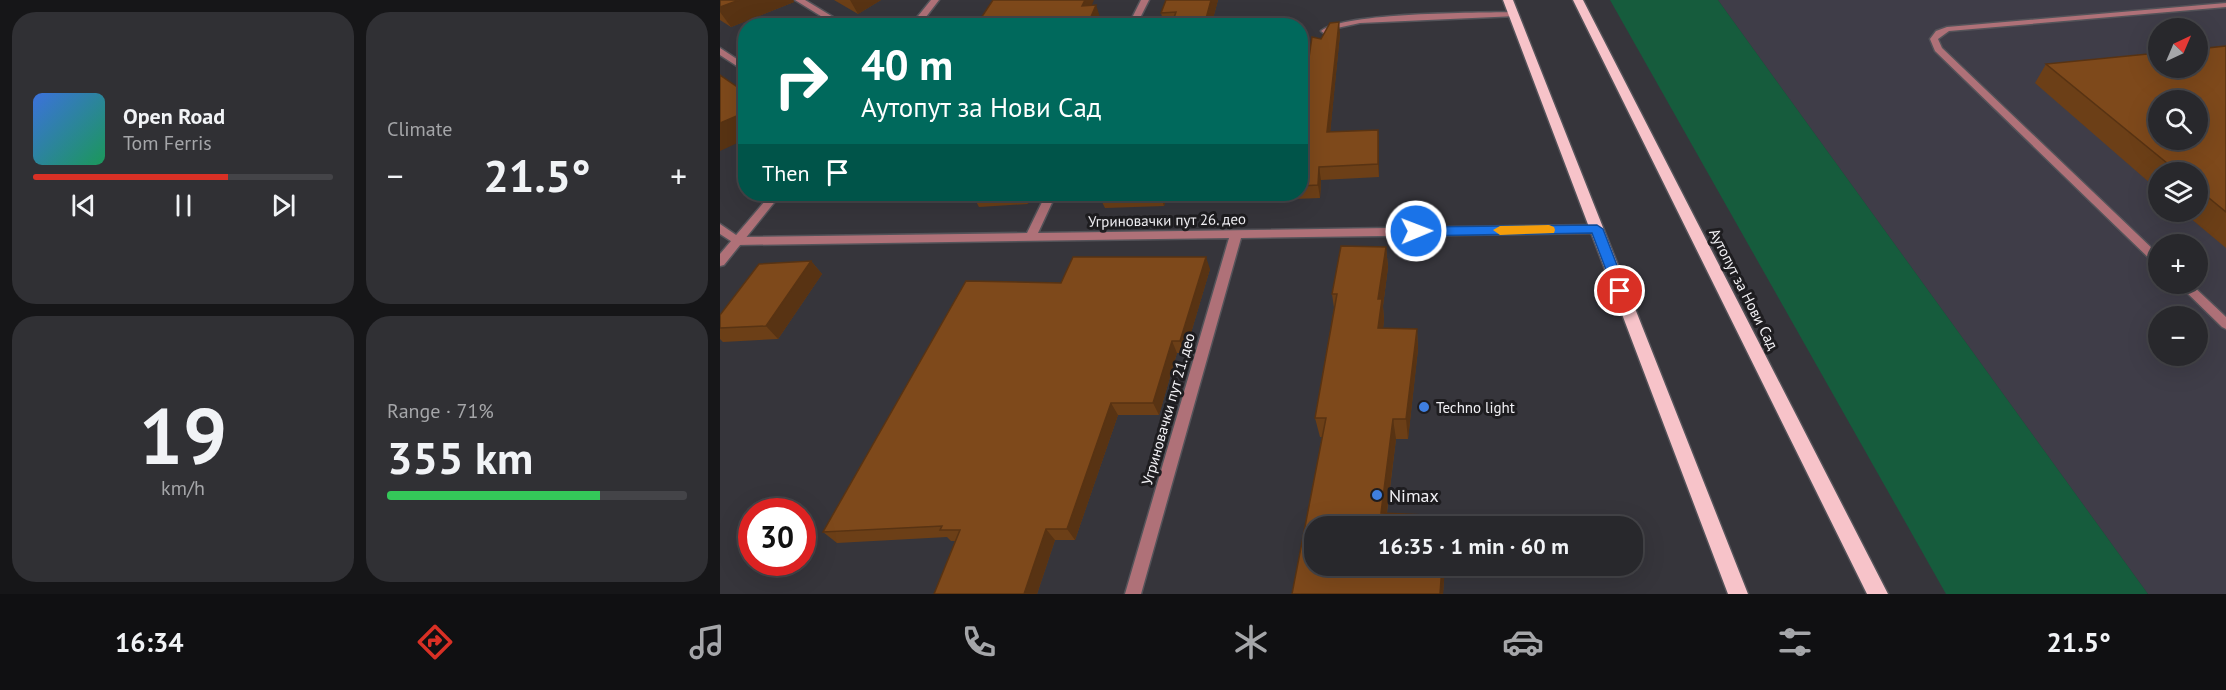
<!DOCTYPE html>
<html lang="en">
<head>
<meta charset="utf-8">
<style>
  body { margin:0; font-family:"PT Sans",sans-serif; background:#303034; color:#f1f3f6; height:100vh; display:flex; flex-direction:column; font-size:22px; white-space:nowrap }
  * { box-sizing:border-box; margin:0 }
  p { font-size:20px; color:#a5a6a9 }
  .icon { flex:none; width:33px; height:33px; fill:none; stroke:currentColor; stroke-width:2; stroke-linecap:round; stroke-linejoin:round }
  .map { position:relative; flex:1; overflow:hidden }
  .sheet { display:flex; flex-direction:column; gap:12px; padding:12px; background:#161618; width:720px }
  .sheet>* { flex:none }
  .guide { position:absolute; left:18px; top:18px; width:570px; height:183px; border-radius:24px; box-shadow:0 6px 24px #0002,0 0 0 2px #444448; background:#00695c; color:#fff; overflow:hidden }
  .needle { width:39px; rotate:44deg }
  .buttons { position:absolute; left:1428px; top:18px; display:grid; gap:12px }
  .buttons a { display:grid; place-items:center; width:60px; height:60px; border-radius:50%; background:#28282c; box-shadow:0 6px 24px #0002,0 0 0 2px #444448; font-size:30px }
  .speed { position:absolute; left:18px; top:498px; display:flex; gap:12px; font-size:30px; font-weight:700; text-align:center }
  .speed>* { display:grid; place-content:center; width:78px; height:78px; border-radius:50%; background:#28282c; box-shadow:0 6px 24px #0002,0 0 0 2px #444448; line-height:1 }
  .speed .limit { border:9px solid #d22; background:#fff; color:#111 }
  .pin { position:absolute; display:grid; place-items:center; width:51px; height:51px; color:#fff; margin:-26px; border:3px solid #fff; border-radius:50%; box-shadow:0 2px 6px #0007 }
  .me { position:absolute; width:66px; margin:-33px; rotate:89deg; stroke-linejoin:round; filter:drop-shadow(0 0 4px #0008) }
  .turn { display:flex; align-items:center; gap:21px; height:126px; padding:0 24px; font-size:27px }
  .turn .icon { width:78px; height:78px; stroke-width:2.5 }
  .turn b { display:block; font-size:42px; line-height:51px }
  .then { display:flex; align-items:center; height:57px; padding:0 24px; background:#0003; gap:12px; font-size:22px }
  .big { font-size:45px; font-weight:700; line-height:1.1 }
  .sheet .card { flex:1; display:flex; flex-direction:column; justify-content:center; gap:9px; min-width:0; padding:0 21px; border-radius:24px; background:#303034 }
  .sheet .dial { align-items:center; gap:0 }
  .dial b { font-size:78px; line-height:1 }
  .song { display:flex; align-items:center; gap:18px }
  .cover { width:72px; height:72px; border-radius:9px; background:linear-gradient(135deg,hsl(220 70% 55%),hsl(150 70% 35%)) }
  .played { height:6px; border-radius:3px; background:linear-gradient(90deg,#d93025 65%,#444448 65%) }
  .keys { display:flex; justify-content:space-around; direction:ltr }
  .heat { display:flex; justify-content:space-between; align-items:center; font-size:33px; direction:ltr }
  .charge { height:9px; border-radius:4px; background:linear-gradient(90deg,#34c759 71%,#444448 0) }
  .sheet .tiles { flex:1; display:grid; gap:12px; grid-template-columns:repeat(2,1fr) }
  .trip { position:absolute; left:584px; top:516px; width:339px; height:60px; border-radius:24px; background:#28282c; box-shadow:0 6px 24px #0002,0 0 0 2px #444448; font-weight:700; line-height:60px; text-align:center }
  .menu { display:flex; height:96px; justify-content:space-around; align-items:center; background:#101012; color:#a5a6a9 }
  .menu .icon { width:42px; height:42px }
  .menu .on { color:#d93025 }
  .menu b { font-size:27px; color:#f1f3f6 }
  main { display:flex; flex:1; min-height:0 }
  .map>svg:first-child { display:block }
</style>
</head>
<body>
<main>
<section class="sheet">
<div class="tiles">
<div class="card">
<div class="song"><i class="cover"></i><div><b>Open Road</b><p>Tom Ferris</p></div></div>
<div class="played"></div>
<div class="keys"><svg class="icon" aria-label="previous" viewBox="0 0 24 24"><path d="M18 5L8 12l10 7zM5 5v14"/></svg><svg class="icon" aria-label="pause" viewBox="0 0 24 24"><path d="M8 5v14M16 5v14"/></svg><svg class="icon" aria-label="next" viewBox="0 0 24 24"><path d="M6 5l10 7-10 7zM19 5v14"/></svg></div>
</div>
<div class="card"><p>Climate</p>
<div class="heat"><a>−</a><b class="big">21.5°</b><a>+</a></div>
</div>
<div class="card dial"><b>19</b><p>km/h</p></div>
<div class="card"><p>Range · 71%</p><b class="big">355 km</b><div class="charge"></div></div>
</div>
</section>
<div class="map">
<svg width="1506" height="594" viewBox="0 0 1506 594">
  <rect width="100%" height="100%" fill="#36353b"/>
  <path fill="#3f3d48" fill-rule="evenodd" d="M998 0H1506V594H1428ZM1438 28H1478V68H1438ZM1438 100H1478V140H1438ZM1438 172H1478V212H1438ZM1438 244H1478V284H1438ZM1438 316H1478V356H1438Z"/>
  <path fill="#165c3d" d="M890 0H998L1428 594H1226Z"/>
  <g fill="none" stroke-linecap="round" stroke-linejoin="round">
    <defs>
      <path id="service" d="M1506 3V7L1229 31 1218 39 1222 48 1438 254V264L1434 263 1215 51 1210 39 1216 31 1227 27Z
        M0 48 26 65V72L0 55Z
        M1458 284H1471L1506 317V329L1502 327Z"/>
      <path id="minor" d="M75 0H85L128 26H117Z
        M421 0H429L416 26H408Z
        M794 12 798 14 797 16 640 23 617 28 605 34 601 31C624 12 758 13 794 12Z
        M326 194H336L318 233 877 225 883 229 877 233 521 238 421 594H405L509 238 17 245 0 234V224L19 237 307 233Z"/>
      <path id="tertiary" d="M211 0H219L199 26H190Z
        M51 194H61L4 265 0 266V254Z"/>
      <path id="primary" d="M783 0H793L1028 594H1008Z
        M853 0H863L1168 594H1147Z"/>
    </defs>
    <use href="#service" stroke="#545359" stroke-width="3"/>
    <use href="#minor" stroke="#545359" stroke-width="3"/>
    <use href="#tertiary" stroke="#545359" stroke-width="3"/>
    <use href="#primary" stroke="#545359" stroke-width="3"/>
    <use href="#service" fill="#af7178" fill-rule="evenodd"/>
    <use href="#minor" fill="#af7178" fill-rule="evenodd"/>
    <use href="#tertiary" fill="#af7178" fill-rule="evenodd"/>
    <use href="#primary" fill="#f7c3c9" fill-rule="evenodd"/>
  </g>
  <path fill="#6c3f17" d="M0 0H73L74 2 11 27 0 20Z
    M114 0H161L138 14Z
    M498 0 491 26 444 25 441 13Z
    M620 34 610 132 658 130 659 142V177L601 180 600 198 573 199 572 194H580V99H583L601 39Z
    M1506 46V248L1463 212H1478V172H1438V190L1315 83 1326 64Z
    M128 194H193L192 195 131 197Z
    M252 194H313L308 204 259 207Z
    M380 194H448L444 206 385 208 379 196Z
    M621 246 666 247 668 267 663 306 664 320 663 328 697 329 698 349 688 439H676L667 513 726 516V526H594V566H725L723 594H572L602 437H600L595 418 614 308 612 294Z
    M91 261 102 274 58 339 3 342 0 339V315Z
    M490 269 465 353H457L439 415H398L355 540H335L317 594H214L235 541H231L227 537 117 543 103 532 341 283Z"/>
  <path fill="#583313" d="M19 0H73L74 2 11 27 0 12V7Z
    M130 0H161L138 14Z
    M365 0H374L366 18 362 6Z
    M491 0H498L491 26H484Z
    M376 5 380 17 376 26H367Z
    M619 22 620 34 609 145 607 132Z
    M26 112V139L0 151V123Z
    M658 130 659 142V177L658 164Z
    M599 167 601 180 600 198 598 185Z
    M302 194H313L308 204Z
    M440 194H448L444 206Z
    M666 247 668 267 663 306 664 320 661 348 658 328V299Z
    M486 257 490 269 465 353 460 341Z
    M91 261 102 274 58 339 46 326Z
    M697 329 698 349 688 439 686 419Z
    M452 341 457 353 439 415 433 403Z
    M391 403 398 415 355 540 347 529Z
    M673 419 676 439 665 526 661 513Z
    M326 529 335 540 317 594H304Z
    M722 566H725L723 594H720Z"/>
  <path fill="#7e491b" stroke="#583313" stroke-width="1.5" fill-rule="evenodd" d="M0 0H19L0 7Z
    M273 0H365L362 6 376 5 367 26H230L235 19 261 18Z
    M446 0H491L484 26H451L456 12 441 13Z
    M619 22 607 132 658 130V164L599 167 598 185 580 186V99H583L592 37 601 39 610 23Z
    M1506 46V212L1478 189V172H1458L1326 64 1438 53V68H1478V49ZM1438 100H1478V140H1438Z
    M0 75 26 93V112L0 123Z
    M380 194H438L379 196Z
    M621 246 666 247 658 299H662L658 328 697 329 686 419H673L661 513 726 516 725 526H594V566H722L720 594H572L606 418H595L617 294H612Z
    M353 257H486L460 341H452L433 403H391L347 529H326L304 594H214L240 530H220L222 526 103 532 246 281 341 283Z
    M91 261 46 326 0 328V315L39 264Z"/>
  <path fill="#1a73e8" stroke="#114b97" stroke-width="1.5" d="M877 225 883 229 907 291 905 295 900 296 894 291 872 233 696 236 690 231 696 227Z"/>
  <path fill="#f59e0b" d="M829 225 834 227 835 230 834 233 780 235 773 230 780 226Z"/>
  <g fill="#3f7fe0" stroke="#1e1d20" stroke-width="2">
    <circle cx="704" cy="407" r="6"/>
    <circle cx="657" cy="495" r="6"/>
  </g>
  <g text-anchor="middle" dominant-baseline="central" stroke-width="6" stroke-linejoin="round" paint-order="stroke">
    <g font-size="15" fill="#f2f1f5" stroke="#1e1d20">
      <text transform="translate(447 220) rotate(-1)">Угриновачки пут 26. део</text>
      <text transform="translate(1024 289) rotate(63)">Аутопут за Нови Сад</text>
      <text transform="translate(448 409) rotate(-74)">Угриновачки пут 21. део</text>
    </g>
    <g font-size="15" fill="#f2f1f5" stroke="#1e1d20" text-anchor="start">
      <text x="716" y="407">Techno light</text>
    </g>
    <g font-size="18" fill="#f2f1f5" stroke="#1e1d20" text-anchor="start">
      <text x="669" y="495">Nimax</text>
    </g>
  </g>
</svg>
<div class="buttons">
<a><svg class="needle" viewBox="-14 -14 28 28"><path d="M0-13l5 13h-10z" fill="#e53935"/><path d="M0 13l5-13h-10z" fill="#a5a6a9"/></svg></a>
<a><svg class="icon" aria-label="search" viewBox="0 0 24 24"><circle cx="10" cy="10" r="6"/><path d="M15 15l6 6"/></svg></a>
<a><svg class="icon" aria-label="layers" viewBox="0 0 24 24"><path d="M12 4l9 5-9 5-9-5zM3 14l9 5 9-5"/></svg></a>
<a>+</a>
<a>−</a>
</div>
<div class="speed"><div class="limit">30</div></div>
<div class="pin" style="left:900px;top:291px;background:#d93025"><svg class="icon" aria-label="arrive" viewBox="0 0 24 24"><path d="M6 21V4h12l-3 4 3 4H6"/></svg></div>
<svg class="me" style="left:696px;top:231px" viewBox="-20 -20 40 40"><circle r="17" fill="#1a73e8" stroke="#fff" stroke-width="3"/><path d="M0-11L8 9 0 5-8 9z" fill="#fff"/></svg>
<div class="trip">16:35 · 1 min · 60 m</div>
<div class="guide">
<div class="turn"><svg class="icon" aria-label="right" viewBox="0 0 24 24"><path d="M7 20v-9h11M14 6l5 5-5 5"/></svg><div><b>40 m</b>Аутопут за Нови Сад</div></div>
<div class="then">Then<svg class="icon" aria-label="arrive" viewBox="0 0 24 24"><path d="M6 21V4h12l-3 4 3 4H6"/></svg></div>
</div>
</div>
</main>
<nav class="menu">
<b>16:34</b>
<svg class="icon on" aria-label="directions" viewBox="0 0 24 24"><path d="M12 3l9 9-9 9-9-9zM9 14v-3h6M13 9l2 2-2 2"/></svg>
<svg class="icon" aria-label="music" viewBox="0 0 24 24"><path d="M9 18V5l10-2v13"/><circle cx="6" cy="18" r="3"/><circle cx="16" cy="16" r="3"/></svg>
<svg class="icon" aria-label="phone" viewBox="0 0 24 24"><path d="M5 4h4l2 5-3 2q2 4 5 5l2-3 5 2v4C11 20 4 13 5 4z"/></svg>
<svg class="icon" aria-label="climate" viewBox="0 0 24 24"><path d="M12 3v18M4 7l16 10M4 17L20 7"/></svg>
<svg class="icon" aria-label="car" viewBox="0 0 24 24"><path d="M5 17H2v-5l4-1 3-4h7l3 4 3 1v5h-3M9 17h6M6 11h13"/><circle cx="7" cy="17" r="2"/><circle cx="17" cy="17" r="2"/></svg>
<svg class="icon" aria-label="filters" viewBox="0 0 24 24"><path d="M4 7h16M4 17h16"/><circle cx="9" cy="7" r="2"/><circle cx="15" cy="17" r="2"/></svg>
<b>21.5°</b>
</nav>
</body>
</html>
